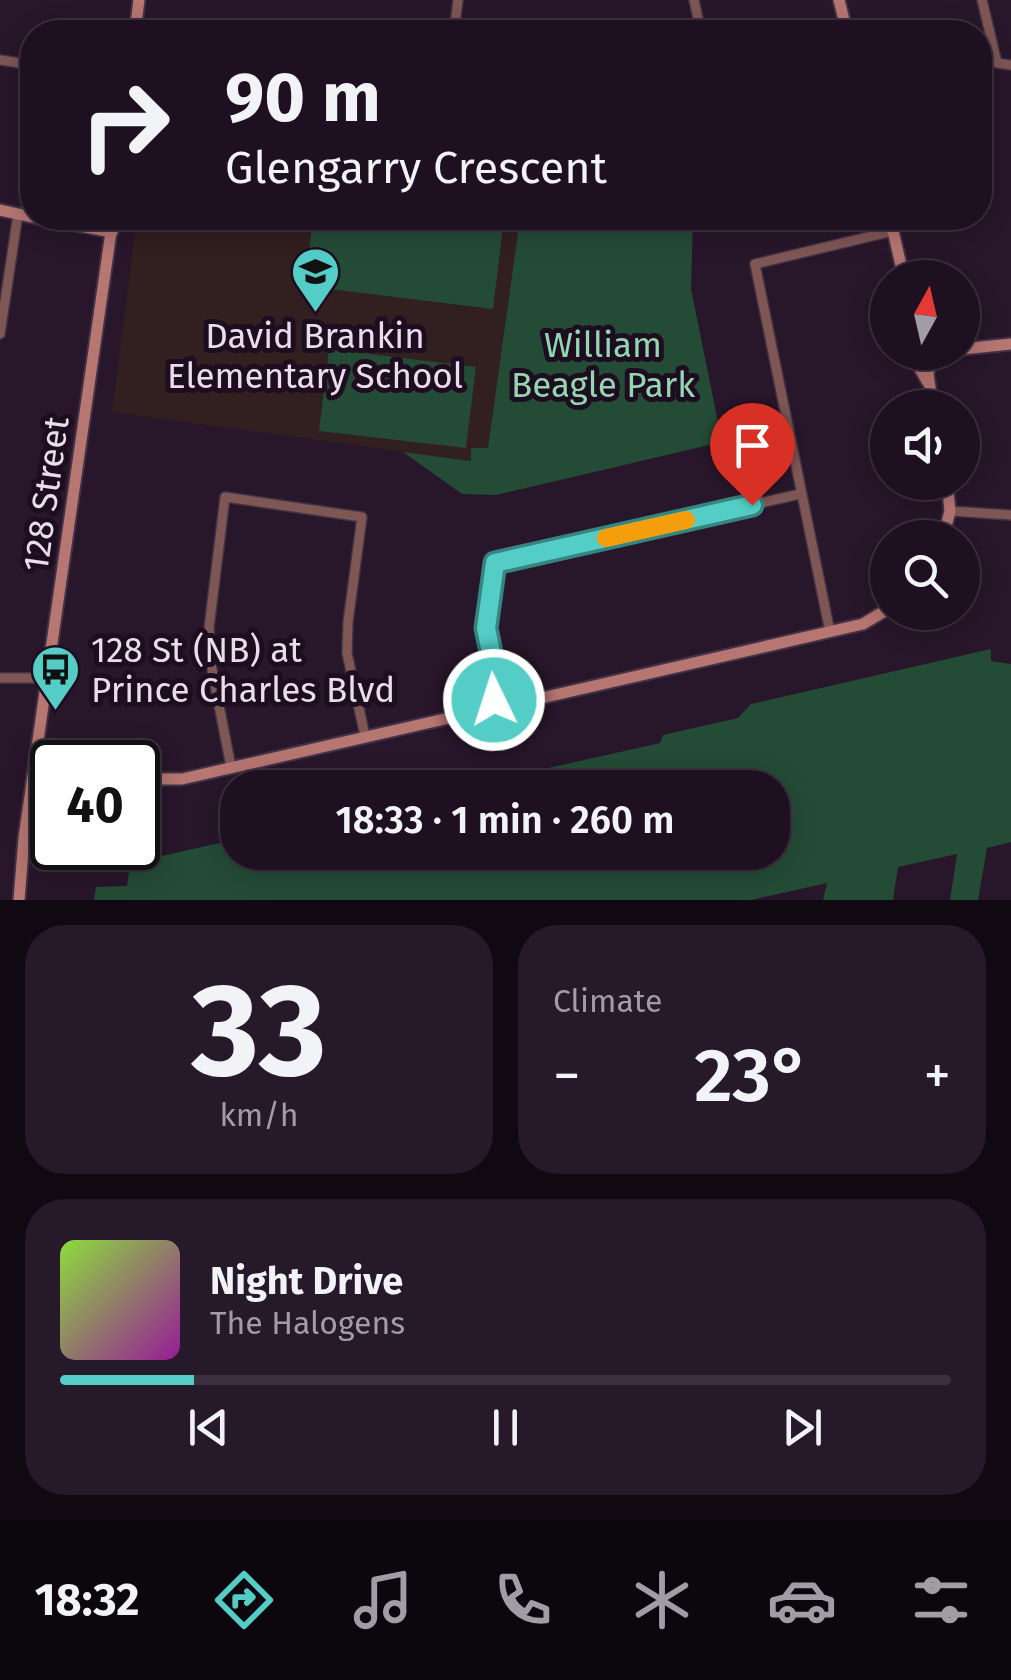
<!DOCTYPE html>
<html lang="en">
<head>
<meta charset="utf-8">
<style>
  body { margin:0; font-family:"Fira Sans",sans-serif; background:#261929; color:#f1f3f6; height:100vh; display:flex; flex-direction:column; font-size:38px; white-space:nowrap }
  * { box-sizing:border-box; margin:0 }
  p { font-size:32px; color:#a19da5 }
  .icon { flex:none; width:55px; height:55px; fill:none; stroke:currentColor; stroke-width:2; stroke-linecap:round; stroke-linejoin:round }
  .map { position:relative; height:900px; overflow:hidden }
  .details { display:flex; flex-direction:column; gap:25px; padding:25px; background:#100912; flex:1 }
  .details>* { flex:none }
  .hud { position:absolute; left:20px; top:20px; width:972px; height:210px; border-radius:40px; box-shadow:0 5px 25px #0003,0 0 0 2px #3c303e; background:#1e1020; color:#f1f3f6; overflow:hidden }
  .needle { width:65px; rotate:8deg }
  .controls { position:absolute; left:870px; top:260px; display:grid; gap:20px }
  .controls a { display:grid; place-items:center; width:110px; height:110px; border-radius:50%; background:#1e1020; box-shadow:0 5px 25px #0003,0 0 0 2px #3c303e; font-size:50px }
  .speed { position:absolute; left:30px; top:740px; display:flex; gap:20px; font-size:50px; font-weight:700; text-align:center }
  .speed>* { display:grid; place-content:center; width:130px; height:130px; border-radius:50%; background:#1e1020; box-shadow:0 5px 25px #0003,0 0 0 2px #3c303e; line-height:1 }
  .speed .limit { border:5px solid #111; border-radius:15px; background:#fff; color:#111 }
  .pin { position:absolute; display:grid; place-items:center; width:85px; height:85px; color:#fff; margin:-102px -42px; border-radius:50% 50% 50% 0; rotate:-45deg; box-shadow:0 0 10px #0007 }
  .pin .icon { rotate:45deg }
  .me { position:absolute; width:110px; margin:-55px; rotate:356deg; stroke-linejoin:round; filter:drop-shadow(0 0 8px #0008) }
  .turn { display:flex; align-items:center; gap:35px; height:210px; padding:0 40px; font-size:45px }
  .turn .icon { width:130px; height:130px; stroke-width:2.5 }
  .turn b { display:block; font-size:70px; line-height:85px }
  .big { font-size:75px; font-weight:600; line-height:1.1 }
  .details .card { flex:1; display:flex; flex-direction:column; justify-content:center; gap:15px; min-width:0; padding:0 35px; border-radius:40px; background:#261929 }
  .details .dial { align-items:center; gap:0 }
  .dial b { font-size:130px; line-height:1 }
  .song { display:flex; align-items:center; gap:30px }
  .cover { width:120px; height:120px; border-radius:15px; background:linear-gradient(135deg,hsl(90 70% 55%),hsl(300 70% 35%)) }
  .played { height:10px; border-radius:5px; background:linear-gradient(90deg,#54cdc6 15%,#3c303e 15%) }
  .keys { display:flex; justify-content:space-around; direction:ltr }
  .heat { display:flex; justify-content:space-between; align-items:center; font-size:55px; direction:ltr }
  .details .tiles { flex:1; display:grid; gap:25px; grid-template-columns:1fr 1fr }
  .card:last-child { grid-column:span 2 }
  .trip { position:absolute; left:220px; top:770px; width:570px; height:100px; border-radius:40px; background:#1e1020; box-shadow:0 5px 25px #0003,0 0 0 2px #3c303e; font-weight:600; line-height:100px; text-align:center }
  .tab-bar { display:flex; height:160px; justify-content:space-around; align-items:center; background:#0c060d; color:#a19da5 }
  .tab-bar .icon { width:70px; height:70px }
  .tab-bar .current { color:#54cdc6 }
  .tab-bar b { font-size:45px; color:#f1f3f6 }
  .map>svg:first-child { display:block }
</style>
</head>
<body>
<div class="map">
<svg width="1011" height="900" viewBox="0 0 1011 900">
  <rect width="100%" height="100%" fill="#28162a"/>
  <path fill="#321f1f" d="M137 218H520L486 463 112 412Z"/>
  <path fill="#244b36" d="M313 218H504L493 309 305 286Z
    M520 218H693L691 289 722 442 496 495 462 494 403 452 471 461V448H488Z
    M329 349 476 367 466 448 319 431Z
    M991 649V661L1011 664V842L987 848 978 900H950L957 854 898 867 893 900H823L827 883 751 900H94L96 887 127 886 132 852 162 856 237 839 238 852H772V788L464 787 660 743 663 735 738 718 751 704Z"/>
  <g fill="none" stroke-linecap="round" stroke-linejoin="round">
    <defs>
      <path id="street" d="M694 0 701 32
        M982 0 997 63 1011 65
        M454 32 458 0
        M0 60 32 65
        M0 334 18 214
        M950 511 1011 515
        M830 632 755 264 893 231
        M0 678H47
        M500 696 486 628 495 563 800 494
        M231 767 211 664 209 628 225 497 362 517 348 622 347 653 365 736"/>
      <path id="secondary" d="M839 0 847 32
        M135 32 139 0
        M0 210 32 217
        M37 218 112 232
        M890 218 904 278
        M962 349 1011 344
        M915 352V360L927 381
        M933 408 928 374 933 352
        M943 538 950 511 947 482
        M493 705a10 10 0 1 1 20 0a10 10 0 1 1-20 0Z
        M512 709 524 702 863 624 888 609
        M34 768 52 771
        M138 779H182L484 710 496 713
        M19 900 24 838 113 218"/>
    </defs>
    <use href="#street" stroke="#433245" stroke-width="12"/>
    <use href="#secondary" stroke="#433245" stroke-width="15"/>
    <use href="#street" stroke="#7e5654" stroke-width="9"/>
    <use href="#secondary" stroke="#b67672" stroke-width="11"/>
  </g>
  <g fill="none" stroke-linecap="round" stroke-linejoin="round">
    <defs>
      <path id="route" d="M494 700 500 696 486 628 495 563 752 505"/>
    </defs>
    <use href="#route" stroke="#378581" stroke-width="25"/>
    <use href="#route" stroke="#54cdc6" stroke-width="18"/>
    <path stroke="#f59e0b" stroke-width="18" d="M606 538 686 520"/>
  </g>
  <defs>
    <symbol id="school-pin" viewBox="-11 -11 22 30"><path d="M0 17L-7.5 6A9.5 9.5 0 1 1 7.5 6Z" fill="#54cdc6" stroke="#1e0d20"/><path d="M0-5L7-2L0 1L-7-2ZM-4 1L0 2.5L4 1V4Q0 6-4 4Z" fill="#111"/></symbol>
    <symbol id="bus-pin" viewBox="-11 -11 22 30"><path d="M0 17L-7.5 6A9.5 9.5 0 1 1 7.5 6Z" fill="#54cdc6" stroke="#1e0d20"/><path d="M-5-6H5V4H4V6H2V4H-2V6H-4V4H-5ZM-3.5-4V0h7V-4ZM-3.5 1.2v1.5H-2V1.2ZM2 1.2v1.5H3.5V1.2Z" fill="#111"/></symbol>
  </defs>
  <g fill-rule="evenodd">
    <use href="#school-pin" x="288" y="244" width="55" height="75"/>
    <use href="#bus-pin" x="28" y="642" width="55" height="75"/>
  </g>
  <g text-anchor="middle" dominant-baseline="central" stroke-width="10" stroke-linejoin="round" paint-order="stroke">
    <g font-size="35" fill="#eaddeb" stroke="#1e0d20">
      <text x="315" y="336">David Brankin<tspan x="315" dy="40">Elementary School</tspan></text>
      <text x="91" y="650" text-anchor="start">128 St (NB) at<tspan x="91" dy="40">Prince Charles Blvd</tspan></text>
    </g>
    <g font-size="35" fill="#92d7af" stroke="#1e0d20">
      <text x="603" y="345">William<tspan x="603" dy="40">Beagle Park</tspan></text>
    </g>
    <g font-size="35" fill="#eaddeb" stroke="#1e0d20">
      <text transform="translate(46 494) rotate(-82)">128 Street</text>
    </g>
  </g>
</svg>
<div class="controls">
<a><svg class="needle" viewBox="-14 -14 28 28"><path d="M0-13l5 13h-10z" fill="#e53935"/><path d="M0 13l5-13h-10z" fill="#a19da5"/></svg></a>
<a><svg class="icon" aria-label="sound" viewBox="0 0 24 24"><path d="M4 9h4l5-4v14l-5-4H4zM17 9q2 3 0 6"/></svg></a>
<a><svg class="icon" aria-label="search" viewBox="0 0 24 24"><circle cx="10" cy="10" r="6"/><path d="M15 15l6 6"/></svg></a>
</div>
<div class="speed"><div class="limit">40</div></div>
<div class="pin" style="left:752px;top:505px;background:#d93025"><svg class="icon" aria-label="arrive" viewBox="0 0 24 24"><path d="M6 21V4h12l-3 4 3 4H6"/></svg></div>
<svg class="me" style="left:494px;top:700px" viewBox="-20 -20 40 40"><circle r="17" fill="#54cdc6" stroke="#fff" stroke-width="3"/><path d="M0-11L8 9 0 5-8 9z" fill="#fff"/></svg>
<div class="trip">18:33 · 1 min · 260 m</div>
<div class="hud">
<div class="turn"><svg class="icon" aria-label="right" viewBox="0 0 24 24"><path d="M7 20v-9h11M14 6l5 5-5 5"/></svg><div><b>90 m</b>Glengarry Crescent</div></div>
</div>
</div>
<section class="details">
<div class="tiles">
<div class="card dial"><b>33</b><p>km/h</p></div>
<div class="card"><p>Climate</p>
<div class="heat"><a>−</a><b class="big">23°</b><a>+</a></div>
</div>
<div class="card">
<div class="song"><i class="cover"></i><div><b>Night Drive</b><p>The Halogens</p></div></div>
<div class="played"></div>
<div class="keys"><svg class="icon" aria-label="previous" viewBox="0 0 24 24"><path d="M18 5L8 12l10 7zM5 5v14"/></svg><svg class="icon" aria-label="pause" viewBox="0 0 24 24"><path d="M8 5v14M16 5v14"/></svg><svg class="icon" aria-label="next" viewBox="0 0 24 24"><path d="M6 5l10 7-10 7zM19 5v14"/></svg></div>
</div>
</div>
</section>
<nav class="tab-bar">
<b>18:32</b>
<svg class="icon current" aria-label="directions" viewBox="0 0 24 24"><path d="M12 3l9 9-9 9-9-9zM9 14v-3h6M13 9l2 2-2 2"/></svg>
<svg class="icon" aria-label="music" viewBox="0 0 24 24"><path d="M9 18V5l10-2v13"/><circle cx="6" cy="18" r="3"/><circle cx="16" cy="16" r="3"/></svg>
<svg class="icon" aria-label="phone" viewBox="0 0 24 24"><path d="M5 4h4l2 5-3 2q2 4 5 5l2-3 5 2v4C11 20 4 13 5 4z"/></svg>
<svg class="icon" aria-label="climate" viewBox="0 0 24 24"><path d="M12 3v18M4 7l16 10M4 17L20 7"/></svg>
<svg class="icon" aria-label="car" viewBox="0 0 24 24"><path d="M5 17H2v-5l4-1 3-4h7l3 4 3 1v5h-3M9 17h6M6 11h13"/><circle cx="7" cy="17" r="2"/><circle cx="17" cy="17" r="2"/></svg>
<svg class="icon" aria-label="filters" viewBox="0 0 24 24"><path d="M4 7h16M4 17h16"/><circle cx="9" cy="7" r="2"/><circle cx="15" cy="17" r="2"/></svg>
</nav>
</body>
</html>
